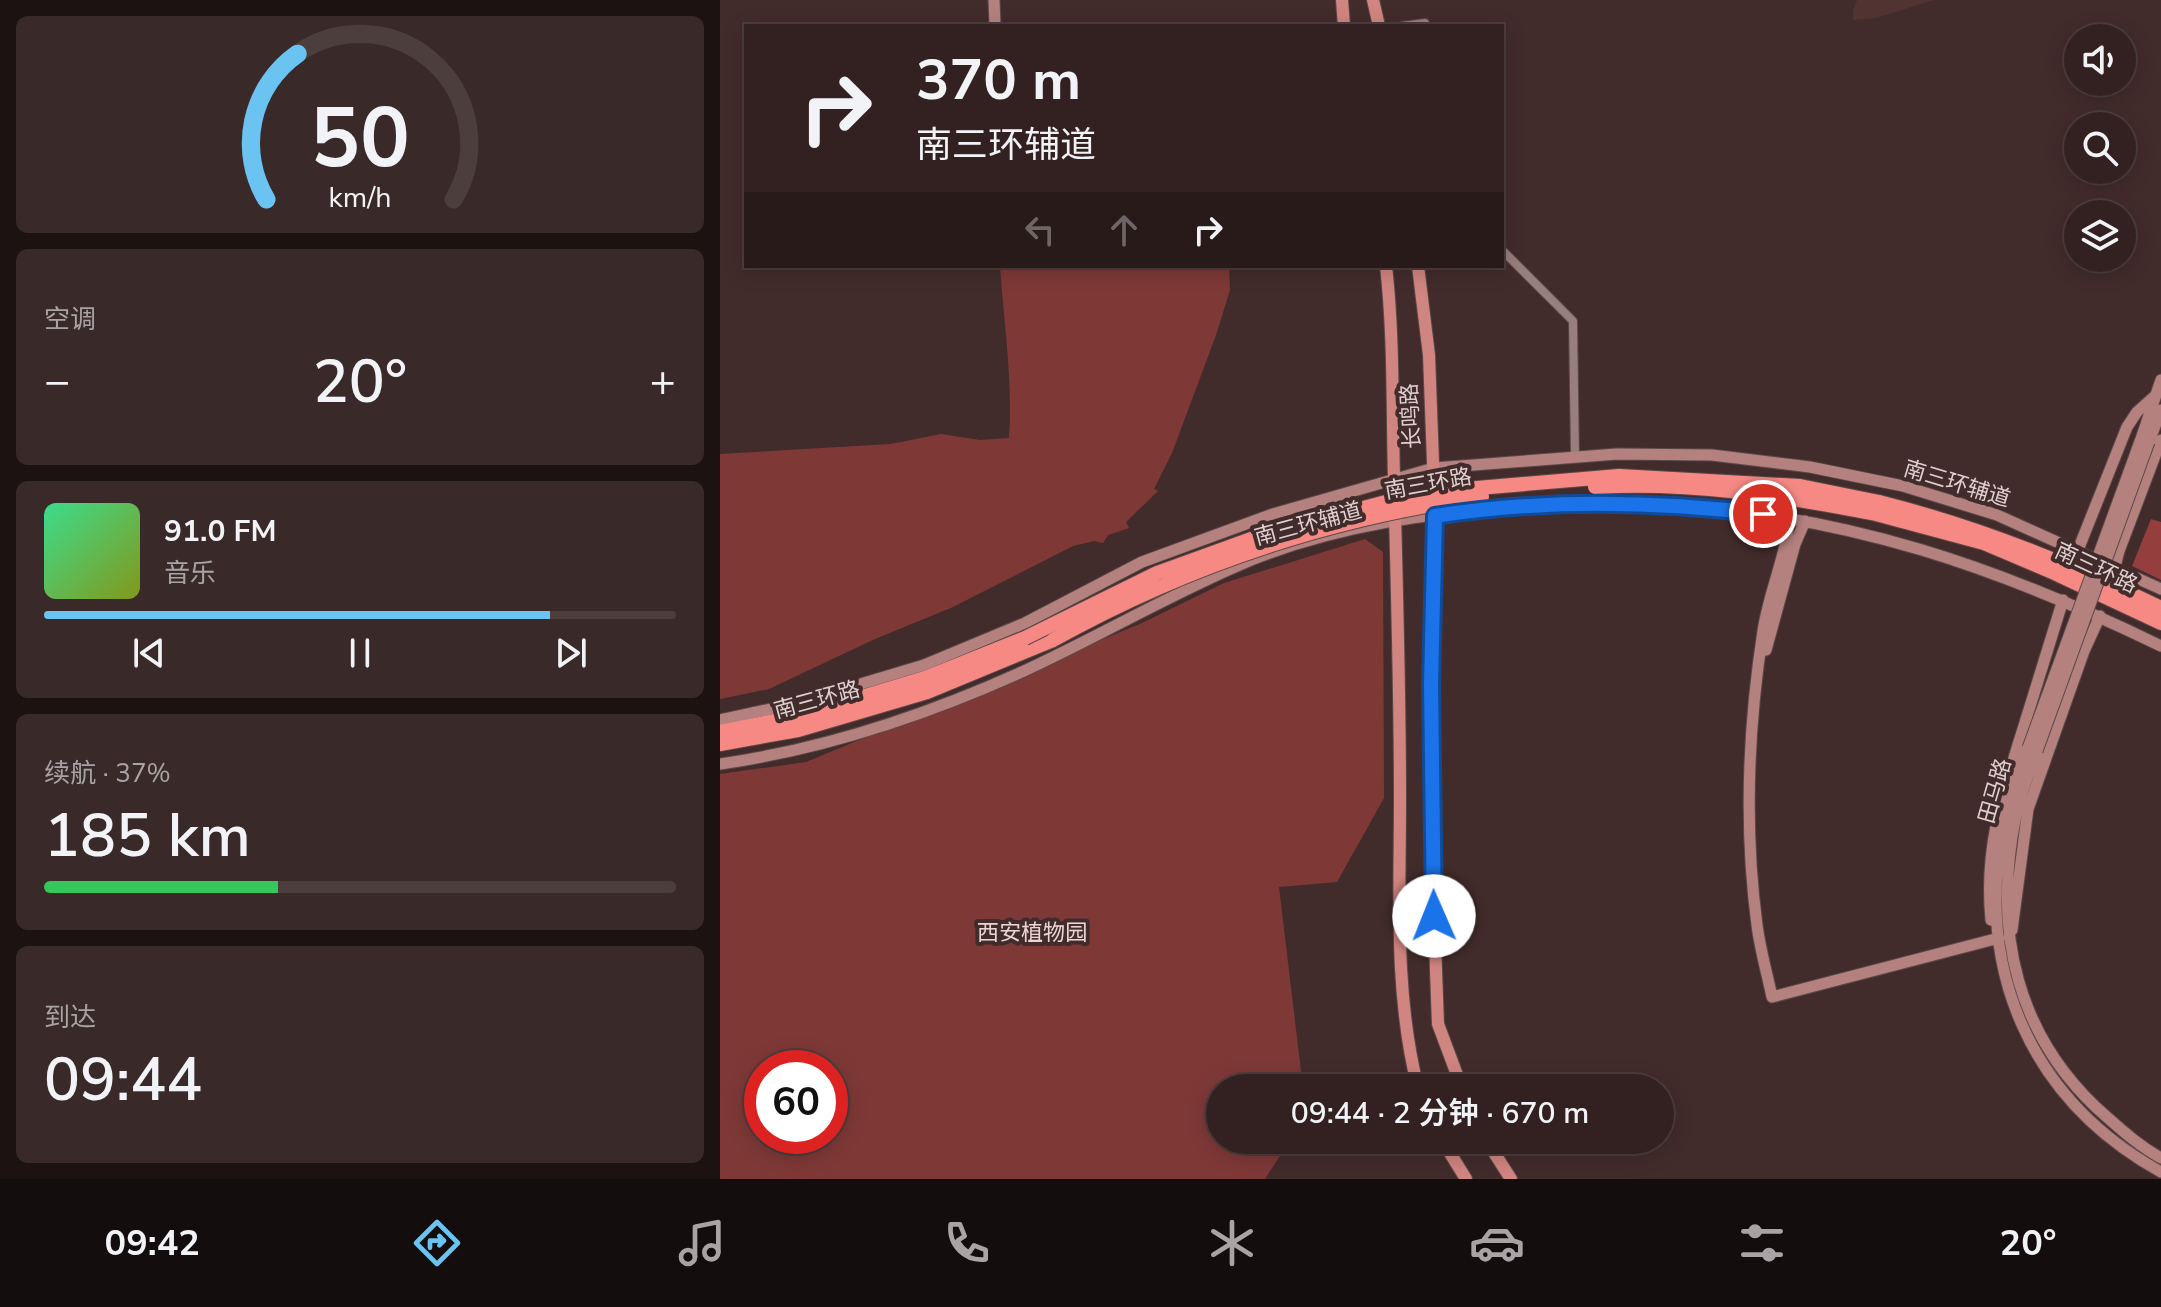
<!DOCTYPE html>
<html lang="zh">
<head>
<meta charset="utf-8">
<style>
  body { margin:0; font-family:"Nunito Sans","Noto Sans SC",sans-serif; background:#3a2929; color:#f1f3f6; height:100vh; display:flex; flex-direction:column; font-size:30px; white-space:nowrap }
  * { box-sizing:border-box; margin:0 }
  p { font-size:26px; color:#a8a3a5 }
  .icon { flex:none; width:44px; height:44px; fill:none; stroke:currentColor; stroke-width:2; stroke-linecap:round; stroke-linejoin:round }
  .map { position:relative; flex:1; overflow:hidden }
  .sheet { display:flex; flex-direction:column; gap:16px; padding:16px; background:#1c1212; width:720px }
  .sheet>* { flex:none }
  .guide { position:absolute; left:24px; top:24px; width:760px; height:244px; border-radius:0px; box-shadow:0 4px 20px #0003,0 0 0 2px #4d3e3e; background:#322120; color:#f1f3f6; overflow:hidden }
  .tools { position:absolute; left:1344px; top:24px; display:grid; gap:16px }
  .tools a { display:grid; place-items:center; width:72px; height:72px; border-radius:50%; background:#322120; box-shadow:0 4px 20px #0003,0 0 0 2px #4d3e3e; font-size:40px }
  .speed { position:absolute; left:24px; top:1050px; display:flex; gap:16px; font-size:40px; font-weight:700; text-align:center }
  .speed>* { display:grid; place-content:center; width:104px; height:104px; border-radius:50%; background:#322120; box-shadow:0 4px 20px #0003,0 0 0 2px #4d3e3e; line-height:1 }
  .speed .limit { border:12px solid #d22; background:#fff; color:#111 }
  .pin { position:absolute; display:grid; place-items:center; width:68px; height:68px; color:#fff; margin:-34px; border:4px solid #fff; border-radius:50%; box-shadow:0 2px 8px #0007 }
  .me { position:absolute; width:88px; margin:-44px; rotate:359deg; stroke-linejoin:round; filter:drop-shadow(0 0 6px #0008) }
  .turn { display:flex; align-items:center; gap:28px; height:168px; padding:0 40px; font-size:36px }
  .turn .icon { width:104px; height:104px; stroke-width:2.5 }
  .turn b { display:block; font-size:56px; line-height:68px }
  .lanes { display:flex; align-items:center; height:76px; padding:0 40px; background:#0003; justify-content:center; gap:40px; direction:ltr }
  .lanes .off { opacity:.35 }
  .big { font-size:60px; font-weight:600; line-height:1.1 }
  .sheet .widget { flex:1; display:flex; flex-direction:column; justify-content:center; gap:12px; min-width:0; padding:0 28px; border-radius:12px; background:#3a2929 }
  .sheet .dial { align-items:center; gap:0 }
  .dial svg { height:208px; overflow:visible; fill:none; stroke:#4d3e3e; stroke-width:7; stroke-linecap:round; text-anchor:middle }
  .dial text { fill:#f1f3f6; stroke:none }
  .song { display:flex; align-items:center; gap:24px }
  .cover { width:96px; height:96px; border-radius:12px; background:linear-gradient(135deg,hsl(150 70% 55%),hsl(70 70% 35%)) }
  .played { height:8px; border-radius:4px; background:linear-gradient(90deg,#6ac3f1 80%,#4d3e3e 80%) }
  .keys { display:flex; justify-content:space-around; direction:ltr }
  .heat { display:flex; justify-content:space-between; align-items:center; font-size:44px; direction:ltr }
  .charge { height:12px; border-radius:6px; background:linear-gradient(90deg,#34c759 37%,#4d3e3e 0) }
  .trip { position:absolute; left:486px; top:1074px; width:468px; height:80px; border-radius:40px; background:#322120; box-shadow:0 4px 20px #0003,0 0 0 2px #4d3e3e; font-weight:600; line-height:80px; text-align:center }
  .dock { display:flex; height:128px; justify-content:space-around; align-items:center; background:#140d0d; color:#a8a3a5 }
  .dock .icon { width:56px; height:56px }
  .dock .current { color:#6ac3f1 }
  .dock b { font-size:36px; color:#f1f3f6 }
  main { display:flex; flex:1; min-height:0 }
  .map>svg:first-child { display:block }
</style>
</head>
<body>
<main>
<section class="sheet">
<div class="widget dial"><svg viewBox="0 0 100 80">
<path d="M14 69A42 42 0 1 1 86 69"/>
<path d="M14 69A42 42 0 0 1 26 13" stroke="#6ac3f1"/>
<text x="50" y="56" font-size="32" font-weight="700">50</text>
<text x="50" y="72" font-size="11">km/h</text>
</svg></div>
<div class="widget"><p>空调</p>
<div class="heat"><a>−</a><b class="big">20°</b><a>+</a></div>
</div>
<div class="widget">
<div class="song"><i class="cover"></i><div><b>91.0 FM</b><p>音乐</p></div></div>
<div class="played"></div>
<div class="keys"><svg class="icon" aria-label="previous" viewBox="0 0 24 24"><path d="M18 5L8 12l10 7zM5 5v14"/></svg><svg class="icon" aria-label="pause" viewBox="0 0 24 24"><path d="M8 5v14M16 5v14"/></svg><svg class="icon" aria-label="next" viewBox="0 0 24 24"><path d="M6 5l10 7-10 7zM19 5v14"/></svg></div>
</div>
<div class="widget"><p>续航 · 37%</p><b class="big">185 km</b><div class="charge"></div></div>
<div class="widget"><p>到达</p><b class="big">09:44</b></div>
</section>
<div class="map">
<svg width="1441" height="1179" viewBox="0 0 1441 1179">
  <rect width="100%" height="100%" fill="#422c2b"/>
  <path fill="#513332" d="M1137 0H1214L1156 18 1133 20V10Z"/>
  <path fill="#7e3937" fill-rule="evenodd" d="M280 266H509L510 290 496 335 452 453 434 489 438 491 406 522 409 528 388 535 383 543 374 541 353 546 233 607 155 639 49 689 0 699V454L171 444 221 434 260 440 289 438C293 381 284 324 280 266Z
    M645 539 663 552 664 798 617 882 559 887 583 1088H500V1140H570L545 1179H0V774L86 762 422 623 504 583ZM42 1068H110V1136H42Z"/>
  <path fill="#943e3e" d="M1431 519 1441 522V580L1412 566Z"/>
  <g fill="none" stroke-linecap="round" stroke-linejoin="round">
    <defs>
      <path id="street" d="M682 26 705 23 706 26
        M782 250 853 321 855 457"/>
      <path id="secondary" d="M274 0 275 26
        M1421 439 1441 380
        M1429 442 1441 410
        M1070 518C1066 556 1049 592 1043 631 1028 728 1024 827 1037 925 1040 949 1047 973 1052 997L1279 938
        M1358 550 1407 427 1417 412 1436 395
        M1395 567 1399 551 1441 440
        M1046 650 1075 544 1085 521
        M0 720 74 704 204 665 305 623 422 562 553 514 714 468 897 454 992 455 1090 467 1183 486 1277 515 1441 589
        M1308 748C1300 771 1291 794 1285 818 1253 966 1308 1098 1441 1172
        M1317 751C1310 772 1300 793 1296 815 1272 931 1296 1039 1388 1118 1405 1133 1421 1147 1441 1158
        M0 764C105 749 207 715 304 671 380 636 452 593 529 561 617 525 718 511 812 507 857 505 903 502 948 505 1129 515 1280 568 1441 646
        M1271 920C1264 850 1282 795 1303 729 1316 686 1330 643 1343 600
        M1292 930 1308 809 1364 651 1380 616"/>
      <path id="primary" d="M622 0 624 26
        M653 0 659 26
        M666 266C674 337 672 407 674 478 677 585 680 692 680 799 680 895 674 994 698 1088
        M698 266 709 355 715 516 711 684 713 889 718 1024 742 1088
        M722 1140 746 1179
        M766 1140 791 1179"/>
      <path id="highway" d="M1159 502C1258 527 1349 563 1441 608
        M1156 514 1264 543 1330 571 1441 623
        M0 732 79 716 205 678 305 638
        M0 744 78 730 207 692 333 640"/>
    </defs>
    <use href="#street" stroke="#5b4948" stroke-width="10"/>
    <use href="#secondary" stroke="#5b4948" stroke-width="13"/>
    <use href="#primary" stroke="#5b4948" stroke-width="14"/>
    <use href="#highway" stroke="#5b4948" stroke-width="16"/>
    <use href="#street" stroke="#987e7c" stroke-width="8"/>
    <use href="#secondary" stroke="#b4817f" stroke-width="11"/>
    <use href="#primary" stroke="#d18581" stroke-width="12"/>
    <use href="#highway" stroke="#f78985" stroke-width="14"/>
    <defs>
      <path id="secondary-bridge" d="M1308 748 1421 439
        M1317 751 1429 442"/>
      <path id="highway-bridge" d="M875 487C967 481 1065 496 1156 514
        M305 638 437 573 542 535 666 502 734 490 899 476 1080 486 1159 502
        M333 640C466 566 611 518 762 497"/>
    </defs>
    <use href="#secondary-bridge" stroke="#5b4948" stroke-width="13" stroke-linecap="butt"/>
    <use href="#highway-bridge" stroke="#5b4948" stroke-width="16" stroke-linecap="butt"/>
    <use href="#secondary-bridge" stroke="#b4817f" stroke-width="11"/>
    <use href="#highway-bridge" stroke="#f78985" stroke-width="14"/>
  </g>
  <g fill="none" stroke-linecap="round" stroke-linejoin="round">
    <defs>
      <path id="route" d="M714 916 711 684 715 516C823 499 935 501 1043 514"/>
    </defs>
    <use href="#route" stroke="#114b97" stroke-width="20"/>
    <use href="#route" stroke="#1a73e8" stroke-width="14"/>
  </g>
  <g text-anchor="middle" dominant-baseline="central" stroke-width="8" stroke-linejoin="round" paint-order="stroke">
    <g font-size="22" fill="#dfd0cf" stroke="#422c2b">
      <text transform="translate(691 416) rotate(-93)">长鸣路</text>
      <text transform="translate(708 484) rotate(-10)">南三环路</text>
      <text transform="translate(1237 484) rotate(17)">南三环辅道</text>
      <text transform="translate(588 524) rotate(-15)">南三环辅道</text>
      <text transform="translate(1376 568) rotate(25)">南三环路</text>
      <text transform="translate(97 700) rotate(-15)">南三环路</text>
      <text transform="translate(1275 791) rotate(-74)">田马路</text>
    </g>
    <g font-size="22" fill="#eed4d2" stroke="#422c2b">
      <text x="312" y="933">西安植物园</text>
    </g>
  </g>
</svg>
<div class="tools">
<a><svg class="icon" aria-label="sound" viewBox="0 0 24 24"><path d="M4 9h4l5-4v14l-5-4H4zM17 9q2 3 0 6"/></svg></a>
<a><svg class="icon" aria-label="search" viewBox="0 0 24 24"><circle cx="10" cy="10" r="6"/><path d="M15 15l6 6"/></svg></a>
<a><svg class="icon" aria-label="layers" viewBox="0 0 24 24"><path d="M12 4l9 5-9 5-9-5zM3 14l9 5 9-5"/></svg></a>
</div>
<div class="speed"><div class="limit">60</div></div>
<div class="pin" style="left:1043px;top:514px;background:#d93025"><svg class="icon" aria-label="arrive" viewBox="0 0 24 24"><path d="M6 21V4h12l-3 4 3 4H6"/></svg></div>
<svg class="me" style="left:714px;top:916px" viewBox="-20 -20 40 40"><circle r="19" fill="#fff"/><path d="M0-13L10 11 0 6-10 11z" fill="#1a73e8"/></svg>
<div class="trip">09:44 · 2 分钟 · 670 m</div>
<div class="guide">
<div class="turn"><svg class="icon" aria-label="right" viewBox="0 0 24 24"><path d="M7 20v-9h11M14 6l5 5-5 5"/></svg><div><b>370 m</b>南三环辅道</div></div>
<div class="lanes"><svg class="icon off" aria-label="left" viewBox="0 0 24 24"><path d="M17 20v-9H6M10 6l-5 5 5 5"/></svg><svg class="icon off" aria-label="ahead" viewBox="0 0 24 24"><path d="M12 20V5M6 11l6-6 6 6"/></svg><svg class="icon" aria-label="right" viewBox="0 0 24 24"><path d="M7 20v-9h11M14 6l5 5-5 5"/></svg></div>
</div>
</div>
</main>
<nav class="dock">
<b>09:42</b>
<svg class="icon current" aria-label="directions" viewBox="0 0 24 24"><path d="M12 3l9 9-9 9-9-9zM9 14v-3h6M13 9l2 2-2 2"/></svg>
<svg class="icon" aria-label="music" viewBox="0 0 24 24"><path d="M9 18V5l10-2v13"/><circle cx="6" cy="18" r="3"/><circle cx="16" cy="16" r="3"/></svg>
<svg class="icon" aria-label="phone" viewBox="0 0 24 24"><path d="M5 4h4l2 5-3 2q2 4 5 5l2-3 5 2v4C11 20 4 13 5 4z"/></svg>
<svg class="icon" aria-label="climate" viewBox="0 0 24 24"><path d="M12 3v18M4 7l16 10M4 17L20 7"/></svg>
<svg class="icon" aria-label="car" viewBox="0 0 24 24"><path d="M5 17H2v-5l4-1 3-4h7l3 4 3 1v5h-3M9 17h6M6 11h13"/><circle cx="7" cy="17" r="2"/><circle cx="17" cy="17" r="2"/></svg>
<svg class="icon" aria-label="filters" viewBox="0 0 24 24"><path d="M4 7h16M4 17h16"/><circle cx="9" cy="7" r="2"/><circle cx="15" cy="17" r="2"/></svg>
<b>20°</b>
</nav>
</body>
</html>
